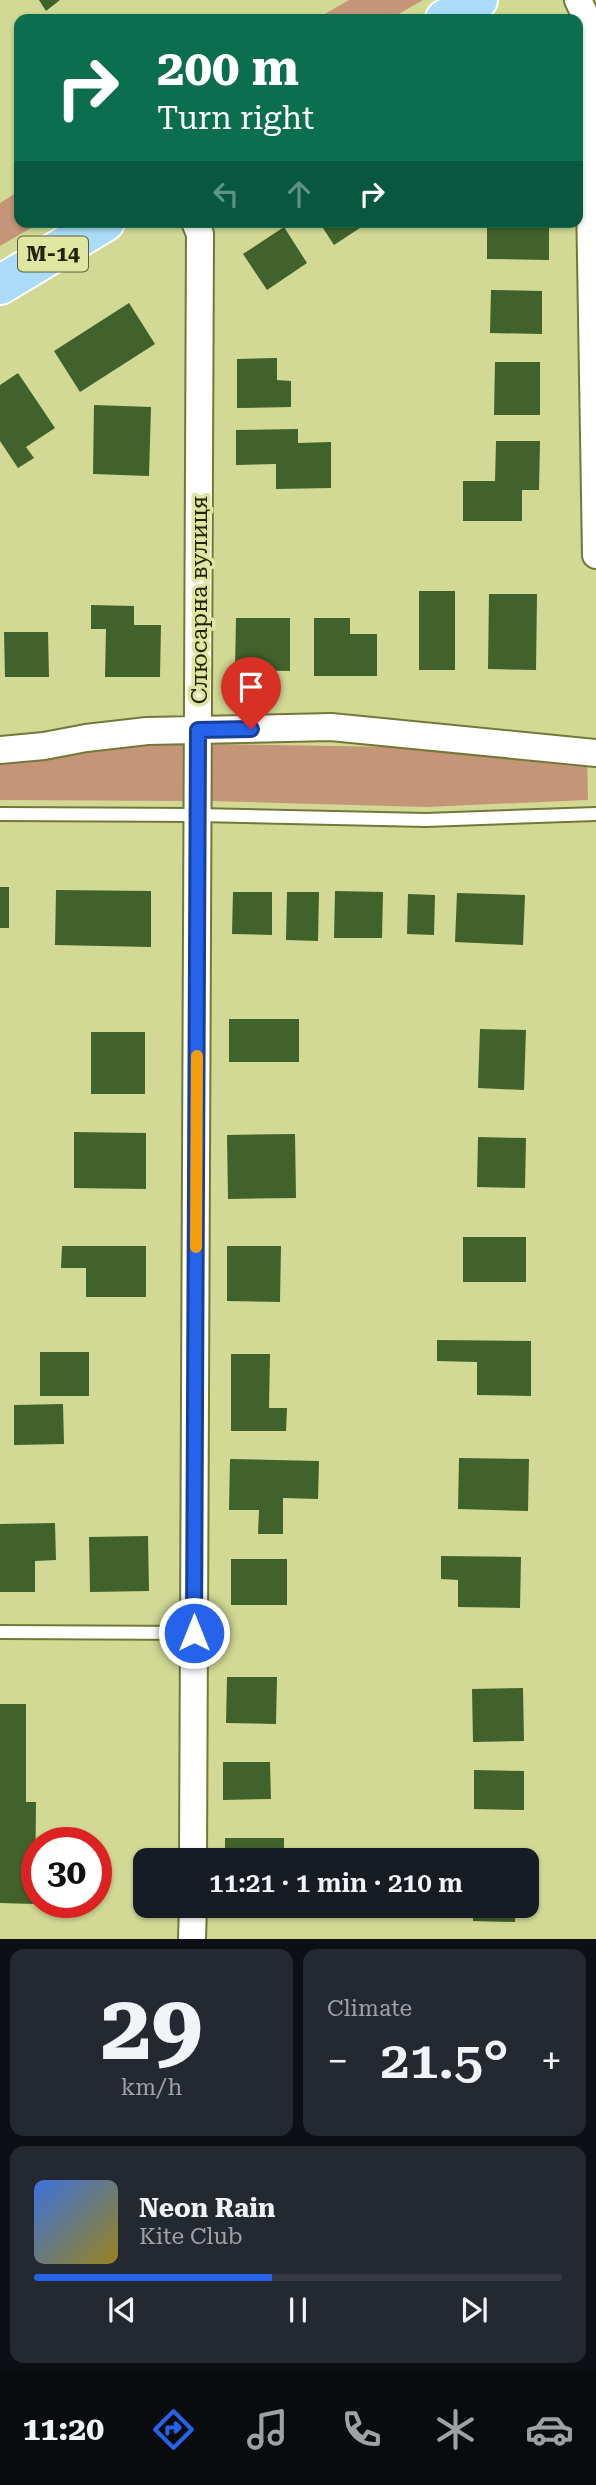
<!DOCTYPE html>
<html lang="en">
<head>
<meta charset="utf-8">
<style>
  body { margin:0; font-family:"Roboto Serif",serif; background:#242831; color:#f1f3f6; height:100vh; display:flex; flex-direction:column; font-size:26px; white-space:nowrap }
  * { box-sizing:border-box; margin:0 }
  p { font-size:23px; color:#9ea1a6 }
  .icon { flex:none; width:38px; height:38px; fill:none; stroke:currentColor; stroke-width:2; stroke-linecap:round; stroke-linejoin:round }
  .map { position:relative; height:1939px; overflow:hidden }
  .drawer { display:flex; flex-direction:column; gap:10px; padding:10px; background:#0d0f14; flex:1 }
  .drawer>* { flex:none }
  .guide { position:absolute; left:14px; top:14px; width:569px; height:214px; border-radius:14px; box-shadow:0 2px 5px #0004; background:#0b6e4f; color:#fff; overflow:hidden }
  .speed { position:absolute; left:21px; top:1827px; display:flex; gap:14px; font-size:35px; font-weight:700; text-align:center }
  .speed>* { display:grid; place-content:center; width:91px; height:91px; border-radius:50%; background:#171b24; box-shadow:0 2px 5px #0004; line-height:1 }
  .speed .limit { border:10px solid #d22; background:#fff; color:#111 }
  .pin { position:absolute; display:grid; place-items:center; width:60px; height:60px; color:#fff; margin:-72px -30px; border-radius:50% 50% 50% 0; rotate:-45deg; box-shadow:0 0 7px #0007 }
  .pin .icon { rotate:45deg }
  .me { position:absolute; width:77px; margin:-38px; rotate:0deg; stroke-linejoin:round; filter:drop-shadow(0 0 5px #0008) }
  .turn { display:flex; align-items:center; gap:24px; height:147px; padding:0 28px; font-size:32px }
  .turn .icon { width:91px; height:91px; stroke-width:2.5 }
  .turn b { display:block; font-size:49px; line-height:60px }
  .lanes { display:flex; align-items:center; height:66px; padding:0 28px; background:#0003; justify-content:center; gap:35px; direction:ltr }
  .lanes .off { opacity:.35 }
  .big { font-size:52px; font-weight:600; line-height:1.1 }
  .drawer .widget { flex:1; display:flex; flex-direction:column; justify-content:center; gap:10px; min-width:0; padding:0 24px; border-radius:14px; background:#242831 }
  .drawer .dial { align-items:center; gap:0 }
  .dial b { font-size:91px; line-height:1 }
  .song { display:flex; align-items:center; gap:21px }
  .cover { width:84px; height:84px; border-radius:10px; background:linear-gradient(135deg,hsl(220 70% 55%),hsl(50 70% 35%)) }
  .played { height:7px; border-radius:4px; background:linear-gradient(90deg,#2563eb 45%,#363941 45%) }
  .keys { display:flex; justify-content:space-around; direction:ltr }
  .heat { display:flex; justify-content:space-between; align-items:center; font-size:38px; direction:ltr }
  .drawer .tiles { flex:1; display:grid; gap:10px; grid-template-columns:1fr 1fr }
  .widget:last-child { grid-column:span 2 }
  .trip { position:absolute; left:133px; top:1848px; width:406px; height:70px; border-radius:14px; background:#171b24; box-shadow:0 2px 5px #0004; font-weight:600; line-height:70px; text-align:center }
  .tabs { display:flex; height:112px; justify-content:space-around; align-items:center; background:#090b0e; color:#9ea1a6 }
  .tabs .icon { width:49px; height:49px }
  .tabs .selected { color:#2563eb }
  .tabs b { font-size:32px; color:#f1f3f6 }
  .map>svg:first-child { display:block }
</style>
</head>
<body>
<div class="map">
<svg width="596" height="1939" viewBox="0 0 596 1939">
  <rect width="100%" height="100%" fill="#d1d994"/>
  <path fill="#c59577" d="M349 0H423L390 19H316Z
    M19 191V222H41L0 246V203Z
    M0 740 184 743V801L0 800Z
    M212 744 587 750 588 800 426 807 212 801Z"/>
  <path fill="#42622b" d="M39 0H60L46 11Z
    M319 222H369L334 245Z
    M487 222H549V260L487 259Z
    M284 227 307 263 267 290 243 254Z
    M491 290 542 291V334L490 333Z
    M129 303 155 344 80 392 54 351Z
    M277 358V380L291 381V407L237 408V359Z
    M495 362H540V415H494Z
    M18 373 55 428 26 447 34 458 18 468 0 441V385Z
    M94 405 151 407 149 476 93 474Z
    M298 429V443L331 442V488L276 489V464L236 465V430Z
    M496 441H540L539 490H522V521H463V481H495Z
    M419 591H455V670H419Z
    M489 594H537L536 670 488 669Z
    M91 605 134 606V625H161L160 677H105L106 629H91Z
    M236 618H290V671L235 670Z
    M314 618H350V634H377V676H314Z
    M4 632H48L49 677H5Z
    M0 887H9V928H0Z
    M56 890 151 891V947L55 945Z
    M335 891 383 892 382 938H334Z
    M233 892H272V935L232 934Z
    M287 892H319L318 941 286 940Z
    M457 893 525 895 523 945 455 942Z
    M408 894 435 895 434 935 407 934Z
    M229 1019H299V1062H229Z
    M480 1029 526 1030 524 1090 478 1088Z
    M91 1032H145V1094H91Z
    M74 1132 146 1133V1189L74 1188Z
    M295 1134 296 1198 228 1199 227 1135Z
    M478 1137 526 1138 525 1188 477 1187Z
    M463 1237H526V1282H463Z
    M62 1246H146V1297H86V1268H61Z
    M227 1246H281L280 1302 227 1301Z
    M437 1340 531 1341V1396L477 1395V1362L437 1361Z
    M40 1352H89V1396H40Z
    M231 1354H270L269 1408H287L286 1431H231Z
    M63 1404 64 1444 14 1445V1405Z
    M459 1458 529 1459 528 1511 458 1509Z
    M230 1459 319 1461 318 1499 283 1498V1534H258L259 1510H229Z
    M55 1523 56 1560 35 1561V1592H0V1524Z
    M148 1536 149 1591 90 1592 89 1537Z
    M441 1556 521 1557 520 1608 458 1607V1580L441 1579Z
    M231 1559H287V1605H231Z
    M227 1677H277L276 1724 226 1723Z
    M523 1688 524 1741 473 1742 472 1689Z
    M0 1704H26V1802H36L35 1904 0 1903Z
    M223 1762H270L271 1799 223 1800Z
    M474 1770 524 1771V1810L474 1809Z
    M225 1838H284V1860H225Z
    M399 1852H435V1860H399Z
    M474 1854H516V1860H474Z
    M325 1856H361V1860H325Z
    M325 1906H360V1911L325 1910Z
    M398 1906H435V1914H398Z
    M473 1906H516L515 1922 473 1921Z"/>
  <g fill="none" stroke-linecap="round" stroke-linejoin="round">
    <defs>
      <path id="lane" d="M0 814 198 815 426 820 596 814
        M0 1632 194 1633"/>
      <path id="street" d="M578 0 587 19 596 555
        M0 750 44 746 86 738 147 731 331 727 596 753
        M193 1860 200 234 195 222
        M192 1939 193 1906"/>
      <path id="highway" d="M445 19 478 0
        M0 285 105 222"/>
    </defs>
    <use href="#lane" stroke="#737837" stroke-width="16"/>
    <use href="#street" stroke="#737837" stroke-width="30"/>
    <use href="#highway" stroke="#fff" stroke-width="42"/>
    <use href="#lane" stroke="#fff" stroke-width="12"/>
    <use href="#street" stroke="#fff" stroke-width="26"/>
    <use href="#highway" stroke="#aadcf8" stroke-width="38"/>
  </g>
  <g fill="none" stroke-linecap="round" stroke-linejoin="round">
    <defs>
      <path id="route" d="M194 1633 198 730 251 729"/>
    </defs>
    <use href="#route" stroke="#184099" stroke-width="18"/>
    <use href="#route" stroke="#2563eb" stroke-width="12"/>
    <path stroke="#f59e0b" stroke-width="12" d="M196 1247 197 1056"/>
  </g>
  <g text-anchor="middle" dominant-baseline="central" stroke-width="7" stroke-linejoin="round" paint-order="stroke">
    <rect fill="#dee6a1" stroke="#5a5e36" stroke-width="2" x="18" y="236.5" width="70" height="35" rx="5"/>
    <g font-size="21" font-weight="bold" fill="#222408">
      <text x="53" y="254">М-14</text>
    </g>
    <g font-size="23" fill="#222408" stroke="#dee6a1">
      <text transform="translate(199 600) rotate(-90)">Слюсарна вулиця</text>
    </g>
  </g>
</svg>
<div class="speed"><div class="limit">30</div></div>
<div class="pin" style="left:251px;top:729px;background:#d93025"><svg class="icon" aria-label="arrive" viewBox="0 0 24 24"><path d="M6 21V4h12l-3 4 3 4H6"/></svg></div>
<svg class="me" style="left:194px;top:1633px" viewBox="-20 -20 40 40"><circle r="17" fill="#2563eb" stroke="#fff" stroke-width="3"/><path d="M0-11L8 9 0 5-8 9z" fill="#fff"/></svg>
<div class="trip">11:21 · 1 min · 210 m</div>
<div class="guide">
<div class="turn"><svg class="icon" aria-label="right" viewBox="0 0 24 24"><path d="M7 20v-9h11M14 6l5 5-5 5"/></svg><div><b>200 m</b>Turn right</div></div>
<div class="lanes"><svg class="icon off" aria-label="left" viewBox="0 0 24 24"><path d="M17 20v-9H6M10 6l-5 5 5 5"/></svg><svg class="icon off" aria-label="ahead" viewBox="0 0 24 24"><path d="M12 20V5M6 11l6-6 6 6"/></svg><svg class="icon" aria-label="right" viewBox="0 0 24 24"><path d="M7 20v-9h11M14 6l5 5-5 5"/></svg></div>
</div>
</div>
<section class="drawer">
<div class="tiles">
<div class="widget dial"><b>29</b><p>km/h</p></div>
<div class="widget"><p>Climate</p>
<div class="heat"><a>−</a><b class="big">21.5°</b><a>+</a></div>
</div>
<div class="widget">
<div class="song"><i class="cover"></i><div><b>Neon Rain</b><p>Kite Club</p></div></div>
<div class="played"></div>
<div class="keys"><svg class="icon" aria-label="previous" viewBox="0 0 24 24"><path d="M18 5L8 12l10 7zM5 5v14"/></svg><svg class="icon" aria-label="pause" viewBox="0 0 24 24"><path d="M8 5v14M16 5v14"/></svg><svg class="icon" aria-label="next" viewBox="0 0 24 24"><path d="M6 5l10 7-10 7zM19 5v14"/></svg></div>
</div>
</div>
</section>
<nav class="tabs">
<b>11:20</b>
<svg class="icon selected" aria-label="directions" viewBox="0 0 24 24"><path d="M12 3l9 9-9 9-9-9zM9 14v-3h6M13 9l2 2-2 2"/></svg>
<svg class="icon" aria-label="music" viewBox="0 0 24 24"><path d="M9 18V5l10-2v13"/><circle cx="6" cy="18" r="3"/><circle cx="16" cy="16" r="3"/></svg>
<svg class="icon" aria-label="phone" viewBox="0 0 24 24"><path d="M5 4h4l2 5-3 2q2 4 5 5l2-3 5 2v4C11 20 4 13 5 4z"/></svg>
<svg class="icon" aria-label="climate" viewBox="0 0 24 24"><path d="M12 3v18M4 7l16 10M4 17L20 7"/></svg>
<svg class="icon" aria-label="car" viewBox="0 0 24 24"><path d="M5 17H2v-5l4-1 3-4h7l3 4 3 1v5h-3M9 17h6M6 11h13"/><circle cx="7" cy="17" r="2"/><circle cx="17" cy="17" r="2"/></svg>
</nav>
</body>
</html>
